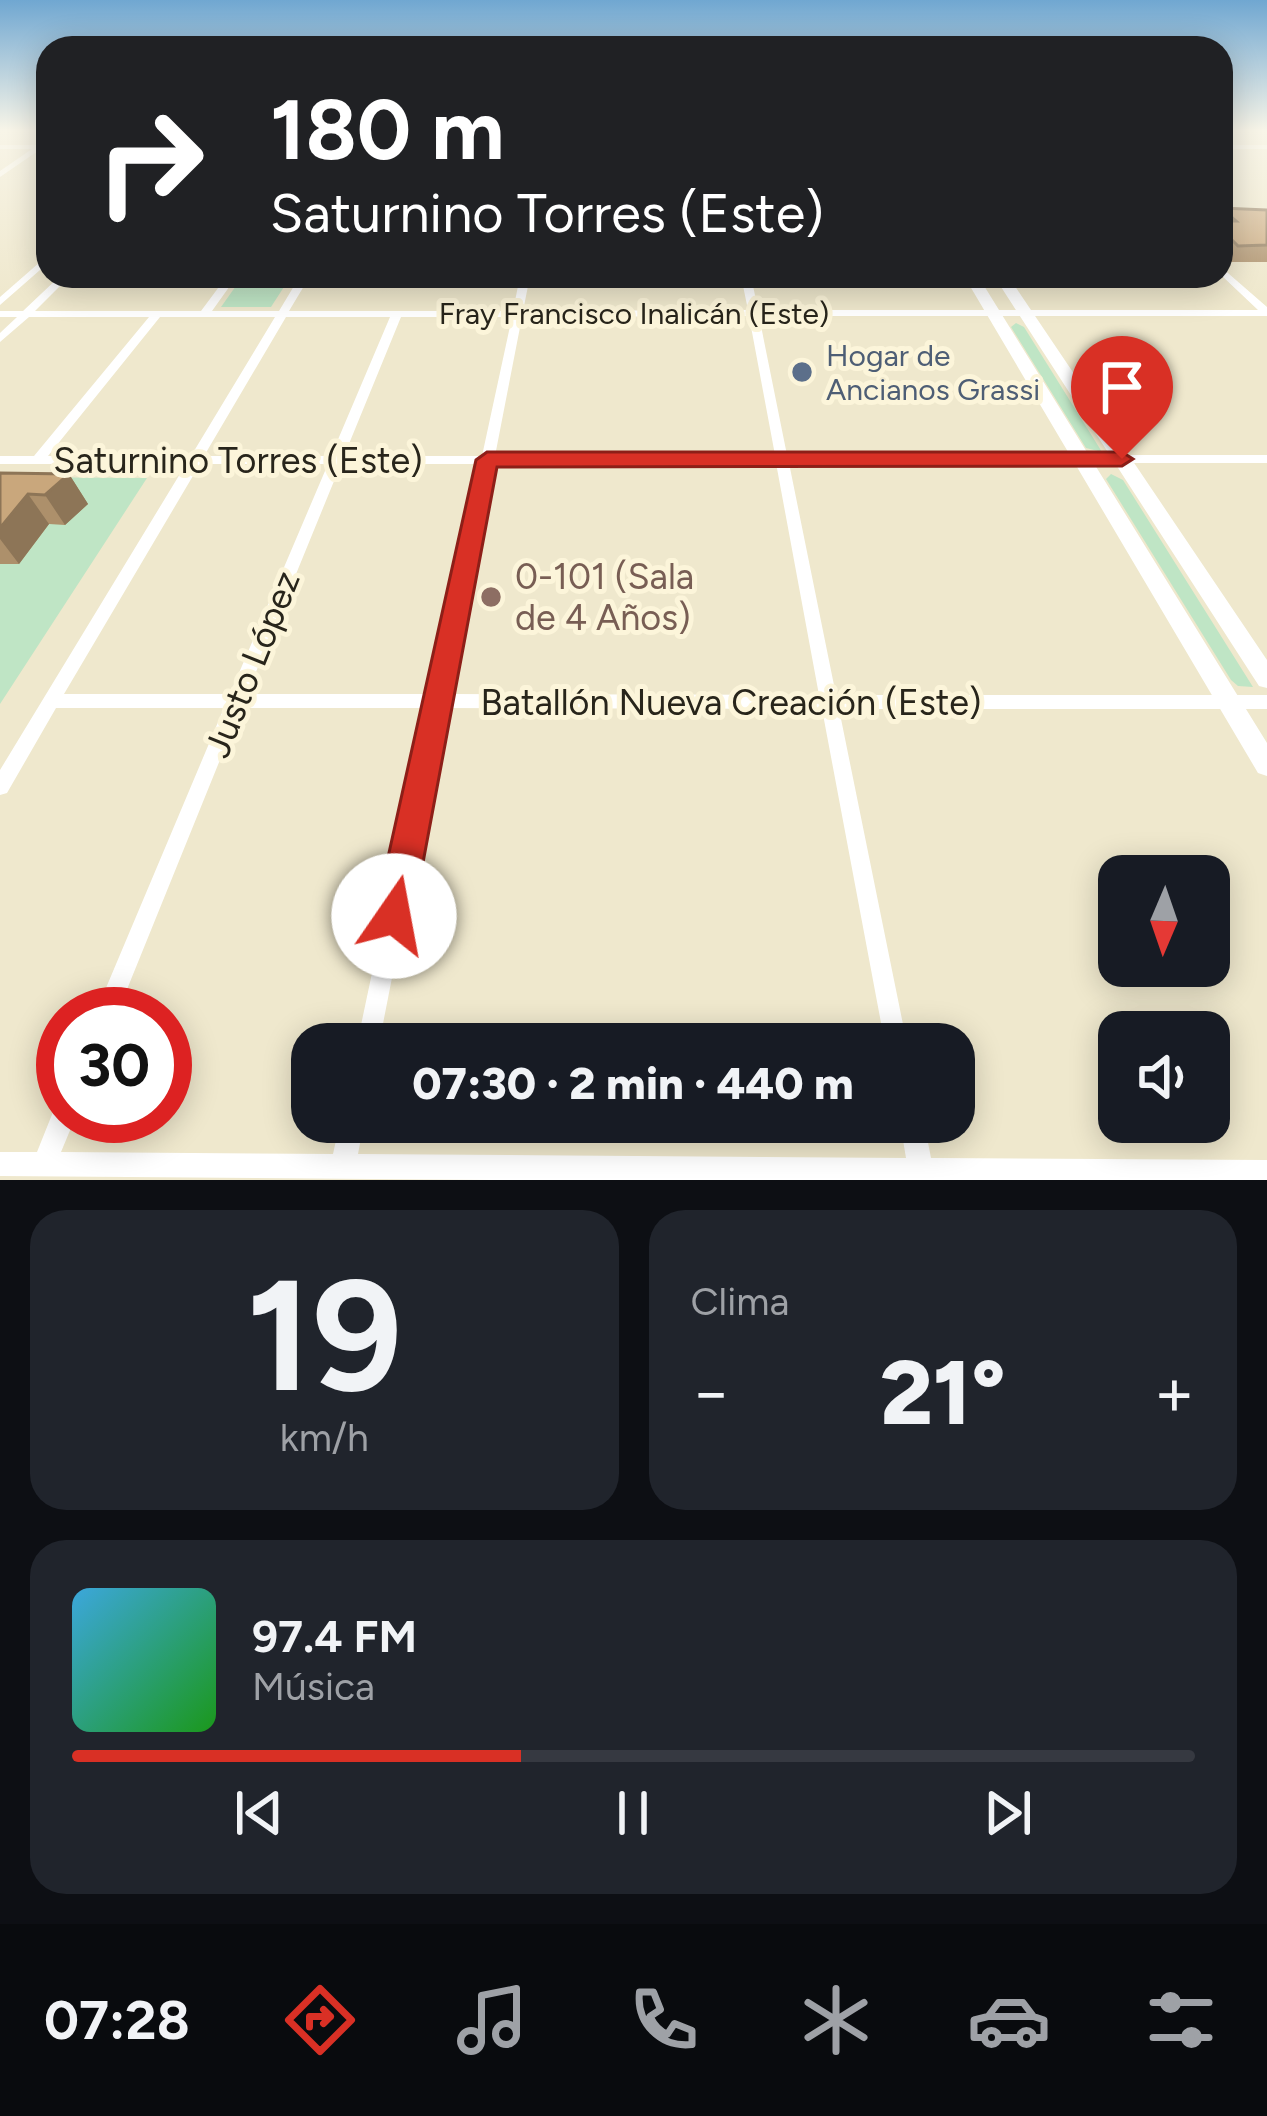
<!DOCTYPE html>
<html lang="es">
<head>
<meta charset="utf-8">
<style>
  body { margin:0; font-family:Figtree,sans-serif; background:#20242c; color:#f1f3f6; height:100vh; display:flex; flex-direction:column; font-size:45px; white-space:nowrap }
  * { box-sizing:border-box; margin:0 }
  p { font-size:39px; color:#9ea1a6 }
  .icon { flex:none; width:66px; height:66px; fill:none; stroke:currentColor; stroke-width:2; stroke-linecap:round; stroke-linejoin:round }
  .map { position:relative; height:1180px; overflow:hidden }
  .details { display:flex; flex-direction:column; gap:30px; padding:30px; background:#0d0f14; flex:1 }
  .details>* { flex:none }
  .hud { position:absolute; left:36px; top:36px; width:1197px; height:252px; border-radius:36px; box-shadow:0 6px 30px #0003; background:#202124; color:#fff; overflow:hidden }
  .needle { width:78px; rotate:182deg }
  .fabs { position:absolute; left:1098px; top:855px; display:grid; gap:24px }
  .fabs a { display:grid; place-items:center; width:132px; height:132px; border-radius:24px; background:#171b24; box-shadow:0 6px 30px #0003; font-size:60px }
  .speed { position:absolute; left:36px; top:987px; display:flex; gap:24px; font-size:60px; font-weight:700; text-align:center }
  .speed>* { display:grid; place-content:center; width:156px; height:156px; border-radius:50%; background:#171b24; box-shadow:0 6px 30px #0003; line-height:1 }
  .speed .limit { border:18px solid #d22; background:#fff; color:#111 }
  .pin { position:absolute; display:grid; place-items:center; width:102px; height:102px; color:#fff; margin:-123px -51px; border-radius:50% 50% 50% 0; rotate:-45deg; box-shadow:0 0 12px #0007 }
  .pin .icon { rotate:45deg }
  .me { position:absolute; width:132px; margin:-66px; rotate:12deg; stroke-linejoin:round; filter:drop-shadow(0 0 9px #0008) }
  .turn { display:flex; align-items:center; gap:42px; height:252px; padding:0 36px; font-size:54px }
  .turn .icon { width:156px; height:156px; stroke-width:2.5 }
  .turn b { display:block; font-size:84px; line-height:102px }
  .big { font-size:90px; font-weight:800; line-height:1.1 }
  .details .card { flex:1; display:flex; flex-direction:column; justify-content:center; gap:18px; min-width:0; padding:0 42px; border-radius:36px; background:#20242c }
  .details .dial { align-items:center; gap:0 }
  .dial b { font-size:156px; line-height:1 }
  .song { display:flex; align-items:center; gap:36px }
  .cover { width:144px; height:144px; border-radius:18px; background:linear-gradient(135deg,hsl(200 70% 55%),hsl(120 70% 35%)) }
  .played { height:12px; border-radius:6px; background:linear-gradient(90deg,#d93025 40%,#363941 40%) }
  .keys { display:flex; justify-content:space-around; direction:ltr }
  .heat { display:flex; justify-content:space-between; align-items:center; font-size:66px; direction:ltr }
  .details .tiles { flex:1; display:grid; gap:30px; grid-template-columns:1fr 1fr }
  .card:last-child { grid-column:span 2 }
  .trip { position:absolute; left:291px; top:1023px; width:684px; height:120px; border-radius:36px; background:#171b24; box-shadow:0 6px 30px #0003; font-weight:800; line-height:120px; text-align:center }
  .dock { display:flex; height:192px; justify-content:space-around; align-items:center; background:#090b0e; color:#9ea1a6 }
  .dock .icon { width:84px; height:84px }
  .dock .active { color:#d93025 }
  .dock b { font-size:54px; color:#f1f3f6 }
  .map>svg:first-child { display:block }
</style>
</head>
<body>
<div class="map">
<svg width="1267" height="1180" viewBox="0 0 1267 1180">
  <rect width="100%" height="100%" fill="#efe8cd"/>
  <path fill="#bfe5c5" d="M243 276H291L271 307H221Z
    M1016 323 1024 327 1102 452 1086 448 1011 327Z
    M1111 474 1123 480 1253 687 1238 686 1231 680 1106 479Z
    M0 477 147 478 0 704Z"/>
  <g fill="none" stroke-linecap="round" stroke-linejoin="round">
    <path fill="#fff" fill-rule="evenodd" d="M48 139V144L0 177V171L32 149H0V145H38Z
      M1221 145H1267V149H1221Z
      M48 255V263L0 305V297Z
      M1221 267 1267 307V316H759L787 455H1267V463H789L836 695H1267V709H839L907 1044H885L822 709 445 708 379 1044H357L428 708H241L117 1014H95L224 708H56L7 793 0 795V770L186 464H0V456H34L149 317H29L0 342V333L17 317H0V311H23L60 276H70L35 311H201L227 276H237L212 311H279L300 276H310L289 311H513L520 276H530L523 311 748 310 741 276H751L758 310H1258L1221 275ZM749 316 775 455 495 456 522 317ZM160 317H275L191 456H48ZM286 317H390L331 456H204ZM401 317H512L482 456H344ZM776 463 819 695 448 694 493 464ZM200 464H328L230 694H64ZM341 464H480L431 694H247Z
      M63 1104V1116H76L61 1152 333 1154 340 1122H364L358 1154 906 1158 900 1122H924L931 1158 1267 1160V1180H493L0 1176V1152H37L55 1107Z"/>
    <path fill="#fff" fill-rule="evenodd" d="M964 276H978L1267 743V776L1258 773Z
      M994 276H1008L1267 660V688L1259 686Z"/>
  </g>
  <path fill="#ad906b" d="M1221 208 1267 210V262H1229L1221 253Z
    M0 473 69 474 88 504 65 525 49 524 19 564H0Z"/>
  <path fill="#8d7557" d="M69 474 88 504 65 525 45 495Z
    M28 494 49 524 19 564 0 539V528Z"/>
  <path fill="#c9a77c" stroke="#8d7557" stroke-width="3" d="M1221 208 1267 210V245L1238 246 1221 229V221H1236Z
    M0 473 69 474 45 495 28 494 0 528Z"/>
  <linearGradient id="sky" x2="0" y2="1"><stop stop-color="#70a7d1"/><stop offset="0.44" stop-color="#f8f5e8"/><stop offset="1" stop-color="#f8f5e8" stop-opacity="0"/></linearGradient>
  <rect width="1267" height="297" fill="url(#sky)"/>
  <path fill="#d93025" stroke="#8d1f18" stroke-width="3" d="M487 452H1122L1133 459 1122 466 497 467 413 916 407 929 394 934 381 929 375 916 476 460Z"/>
  <circle fill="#5c6f8a" stroke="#fcf5da" stroke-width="4.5" cx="802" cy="372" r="12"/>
  <circle fill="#8d6e63" stroke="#fcf5da" stroke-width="4.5" cx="491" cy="597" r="12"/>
  <g text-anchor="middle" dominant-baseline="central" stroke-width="10" stroke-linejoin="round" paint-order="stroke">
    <g font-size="30" fill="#28251b" stroke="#fcf5da">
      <text x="634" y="313">Fray Francisco Inalicán (Este)</text>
    </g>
    <g font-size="30" fill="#4e5e75" stroke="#fcf5da" text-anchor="start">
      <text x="826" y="355">Hogar de<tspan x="826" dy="34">Ancianos Grassi</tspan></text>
    </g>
    <g font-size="36" fill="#28251b" stroke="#fcf5da">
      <text x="238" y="460">Saturnino Torres (Este)</text>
      <text transform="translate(252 664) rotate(-68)">Justo López</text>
      <text x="731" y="702">Batallón Nueva Creación (Este)</text>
    </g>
    <g font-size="36" fill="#785e54" stroke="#fcf5da" text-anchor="start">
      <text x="515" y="576">0-101 (Sala<tspan x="515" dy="41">de 4 Años)</tspan></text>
    </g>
  </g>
</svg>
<div class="fabs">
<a><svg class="needle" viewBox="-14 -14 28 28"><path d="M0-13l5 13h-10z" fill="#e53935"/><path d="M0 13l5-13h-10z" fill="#9ea1a6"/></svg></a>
<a><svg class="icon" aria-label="sound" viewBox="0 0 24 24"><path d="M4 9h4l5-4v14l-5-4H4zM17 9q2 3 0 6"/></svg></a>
</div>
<div class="speed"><div class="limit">30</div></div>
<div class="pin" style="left:1122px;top:459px;background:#d93025"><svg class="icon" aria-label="arrive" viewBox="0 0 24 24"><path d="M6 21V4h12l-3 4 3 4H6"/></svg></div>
<svg class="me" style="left:394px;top:916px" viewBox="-20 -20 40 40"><circle r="19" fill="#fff"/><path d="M0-13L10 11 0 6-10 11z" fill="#d93025"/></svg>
<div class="trip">07:30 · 2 min · 440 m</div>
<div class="hud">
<div class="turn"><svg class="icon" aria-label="right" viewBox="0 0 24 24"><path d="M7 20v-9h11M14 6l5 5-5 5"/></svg><div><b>180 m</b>Saturnino Torres (Este)</div></div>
</div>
</div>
<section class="details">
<div class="tiles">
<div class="card dial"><b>19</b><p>km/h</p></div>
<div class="card"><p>Clima</p>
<div class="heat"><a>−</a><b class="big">21°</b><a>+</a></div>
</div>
<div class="card">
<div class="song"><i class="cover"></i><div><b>97.4 FM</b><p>Música</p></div></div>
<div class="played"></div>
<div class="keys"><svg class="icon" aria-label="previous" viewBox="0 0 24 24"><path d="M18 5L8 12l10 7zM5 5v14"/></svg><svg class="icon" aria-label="pause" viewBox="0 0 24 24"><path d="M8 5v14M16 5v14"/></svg><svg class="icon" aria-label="next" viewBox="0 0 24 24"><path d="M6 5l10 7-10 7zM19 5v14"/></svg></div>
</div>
</div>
</section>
<nav class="dock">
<b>07:28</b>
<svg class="icon active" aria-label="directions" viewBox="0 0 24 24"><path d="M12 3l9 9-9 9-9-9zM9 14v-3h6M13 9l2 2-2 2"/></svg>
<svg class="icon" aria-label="music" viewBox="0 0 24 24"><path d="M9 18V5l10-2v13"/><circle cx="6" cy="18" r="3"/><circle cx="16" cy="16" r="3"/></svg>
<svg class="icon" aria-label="phone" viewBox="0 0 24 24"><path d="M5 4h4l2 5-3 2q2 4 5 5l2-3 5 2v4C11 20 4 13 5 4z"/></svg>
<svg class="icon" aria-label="climate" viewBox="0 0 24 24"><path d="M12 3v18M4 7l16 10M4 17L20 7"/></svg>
<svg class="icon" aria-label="car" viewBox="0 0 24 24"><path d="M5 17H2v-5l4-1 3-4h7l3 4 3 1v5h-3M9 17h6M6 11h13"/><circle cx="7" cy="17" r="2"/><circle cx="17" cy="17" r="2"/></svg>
<svg class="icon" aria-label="filters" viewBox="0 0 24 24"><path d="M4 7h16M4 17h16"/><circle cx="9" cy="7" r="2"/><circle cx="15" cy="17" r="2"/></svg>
</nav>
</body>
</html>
